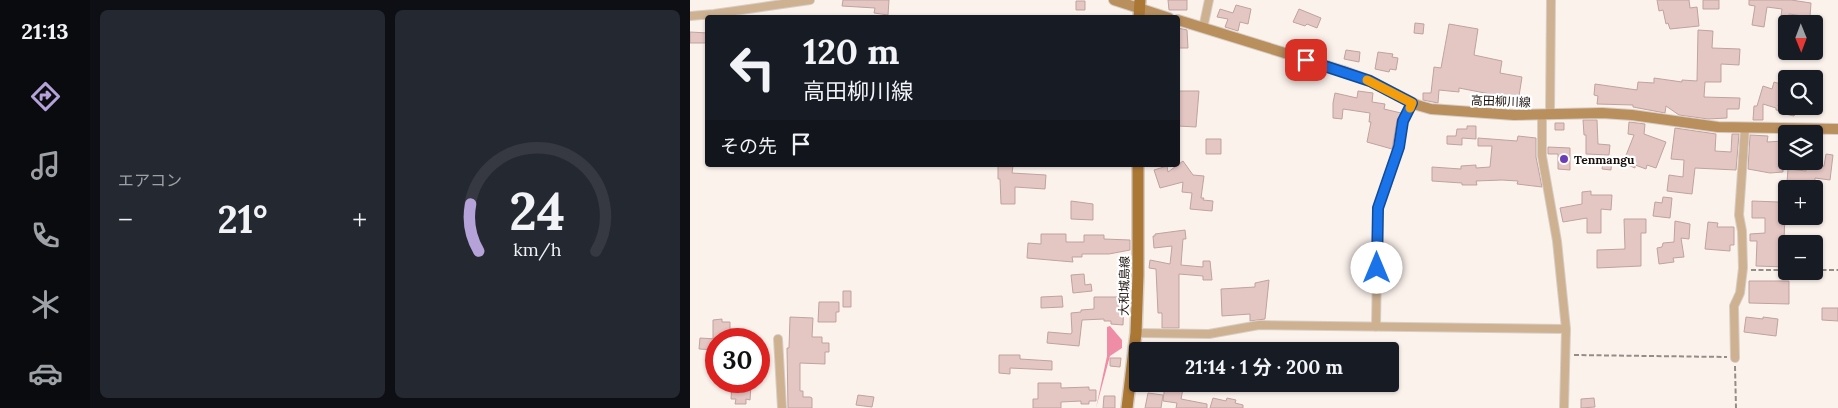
<!DOCTYPE html>
<html lang="ja">
<head>
<meta charset="utf-8">
<style>
  body { margin:0; font-family:Lora,"Noto Sans JP",serif; background:#242831; color:#f1f3f6; height:100vh; display:flex; flex-direction:column; font-size:19px; white-space:nowrap }
  * { box-sizing:border-box; margin:0 }
  p { font-size:16px; color:#9ea1a6 }
  .icon { flex:none; width:28px; height:28px; fill:none; stroke:currentColor; stroke-width:2; stroke-linecap:round; stroke-linejoin:round }
  .map { position:relative; flex:1; overflow:hidden }
  .drawer { display:flex; flex-direction:column; gap:10px; padding:10px; background:#0d0f14; width:600px }
  .drawer>* { flex:none }
  .banner { position:absolute; left:15px; top:15px; width:475px; height:152px; border-radius:5px; box-shadow:0 1px 4px #0004; background:#171b24; color:#f1f3f6; overflow:hidden }
  .needle { width:32px; rotate:179deg }
  .tools { position:absolute; left:1088px; top:15px; display:grid; gap:10px }
  .tools a { display:grid; place-items:center; width:45px; height:45px; border-radius:5px; background:#171b24; box-shadow:0 1px 4px #0004; font-size:25px }
  .speed { position:absolute; left:15px; top:328px; display:flex; gap:10px; font-size:25px; font-weight:700; text-align:center }
  .speed>* { display:grid; place-content:center; width:65px; height:65px; border-radius:50%; background:#171b24; box-shadow:0 1px 4px #0004; line-height:1 }
  .speed .limit { border:8px solid #d22; background:#fff; color:#111 }
  .pin { position:absolute; display:grid; place-items:center; width:42px; height:42px; color:#fff; margin:-21px; border-radius:10px; box-shadow:0 2px 8px #0006 }
  .me { position:absolute; width:55px; margin:-28px; rotate:0deg; stroke-linejoin:round; filter:drop-shadow(0 0 4px #0008) }
  .turn { display:flex; align-items:center; gap:18px; height:105px; padding:0 15px; font-size:22px }
  .turn .icon { width:65px; height:65px; stroke-width:2.5 }
  .turn b { display:block; font-size:35px; line-height:42px }
  .then { display:flex; align-items:center; height:48px; padding:0 15px; background:#0003; gap:10px; font-size:19px }
  .big { font-size:38px; font-weight:700; line-height:1.1 }
  .drawer .tile { flex:1; display:flex; flex-direction:column; justify-content:center; gap:8px; min-width:0; padding:0 18px; border-radius:8px; background:#242831 }
  .drawer .dial { align-items:center; gap:0 }
  .dial svg { height:130px; overflow:visible; fill:none; stroke:#363941; stroke-width:7; stroke-linecap:round; text-anchor:middle }
  .dial text { fill:#f1f3f6; stroke:none }
  .heat { display:flex; justify-content:space-between; align-items:center; font-size:28px; direction:ltr }
  .drawer .tiles { flex:1; display:grid; gap:10px; grid-template-columns:repeat(2,1fr) }
  .trip { position:absolute; left:439px; top:342px; width:270px; height:50px; border-radius:5px; background:#171b24; box-shadow:0 1px 4px #0004; font-weight:700; line-height:50px; text-align:center }
  main { display:flex; flex:1; min-height:0 }
  .tabs { display:flex; flex-direction:column; width:90px; justify-content:space-around; align-items:center; background:#090b0e; color:#9ea1a6 }
  .tabs .icon { width:35px; height:35px }
  .tabs .current { color:#b5a2d9 }
  .tabs b { font-size:22px; color:#f1f3f6 }
  .map>svg:first-child { display:block }
</style>
</head>
<body>
<main>
<nav class="tabs">
<b>21:13</b>
<svg class="icon current" aria-label="directions" viewBox="0 0 24 24"><path d="M12 3l9 9-9 9-9-9zM9 14v-3h6M13 9l2 2-2 2"/></svg>
<svg class="icon" aria-label="music" viewBox="0 0 24 24"><path d="M9 18V5l10-2v13"/><circle cx="6" cy="18" r="3"/><circle cx="16" cy="16" r="3"/></svg>
<svg class="icon" aria-label="phone" viewBox="0 0 24 24"><path d="M5 4h4l2 5-3 2q2 4 5 5l2-3 5 2v4C11 20 4 13 5 4z"/></svg>
<svg class="icon" aria-label="climate" viewBox="0 0 24 24"><path d="M12 3v18M4 7l16 10M4 17L20 7"/></svg>
<svg class="icon" aria-label="car" viewBox="0 0 24 24"><path d="M5 17H2v-5l4-1 3-4h7l3 4 3 1v5h-3M9 17h6M6 11h13"/><circle cx="7" cy="17" r="2"/><circle cx="17" cy="17" r="2"/></svg>
</nav>
<section class="drawer">
<div class="tiles">
<div class="tile"><p>エアコン</p>
<div class="heat"><a>−</a><b class="big">21°</b><a>+</a></div>
</div>
<div class="tile dial"><svg viewBox="0 0 100 80">
<path d="M14 69A42 42 0 1 1 86 69"/>
<path d="M14 69A42 42 0 0 1 9 40" stroke="#b5a2d9"/>
<text x="50" y="56" font-size="32" font-weight="700">24</text>
<text x="50" y="72" font-size="11">km/h</text>
</svg></div>
</div>
</section>
<div class="map">
<svg width="1148" height="408" viewBox="0 0 1148 408">
  <rect width="100%" height="100%" fill="#fcf2ec"/>
  <path fill="#ef8ca6" d="M420 326 432 340V348L420 356 406 408 417 356V327Z"/>
  <path fill="#e4c6c3" stroke="#bfa3a0" d="M153 0H199L198 15 184 13 185 8 152 6Z
    M478 0H497V10H479Z
    M967 0H999L1000 8 1007 7 1009 26 980 29 978 23 976 24 973 10 969 11Z
    M1013 0H1029V9H1013Z
    M1059 0H1101L1121 3 1120 17 1099 14V17L1091 16 1092 9 1077 7 1074 27 1062 25 1065 6 1059 5Z
    M386 1H395V10H386Z
    M546 5 561 9 558 24 550 22 548 31 535 27 538 19 527 17 530 9 543 13Z
    M609 9 631 18 627 28 617 24 615 26 603 22Z
    M725 23 734 24 733 34 724 33Z
    M759 24 788 29 784 55 812 61 810 73 832 77 829 96 827 95 826 99 769 88V92L749 90 748 103 733 100V93H741L744 67 751 68Z
    M488 28 497 30 498 48H488Z
    M1008 30 1023 31 1022 48 1050 49 1049 65 1031 64V82H1015L1014 97 1050 98 1049 109H1037V118L1018 119 989 115 976 106 975 113 943 107V105L907 104 908 96 904 95 905 84 947 90 948 82 964 83V78L992 82V80L1007 81Z
    M0 32 18 33V43H0Z
    M656 50 670 52 669 62 654 59Z
    M688 52 703 54 702 57 708 58 706 70 700 69 699 72 685 69Z
    M1084 82 1094 85 1088 106H1110L1108 114H1105L1104 116 1091 113 1092 111 1086 110V108L1073 104V120H1063L1064 106H1067L1073 86 1082 89Z
    M488 91H509L506 127 488 126Z
    M668 91 683 93 682 102 695 104 694 109 711 113 707 120 702 149 677 142 681 122H679L680 113 653 109 652 119 643 118V103L645 93 667 98Z
    M893 120H907L908 144 920 145 919 155 896 154V135H894Z
    M939 122 955 124 954 134 976 142 966 168 957 165 956 169 945 165V168L933 163 944 135 938 134Z
    M865 123H874V130H865Z
    M777 126H786V139L772 138V145L757 144V136H766L767 129H777Z
    M985 128 1026 134 1025 151 1041 152 1042 134H1049L1046 170 1005 168 1002 194 977 191 979 175 993 177 994 160 981 159Z
    M1060 135 1078 136 1077 142 1093 141V172L1080 173 1058 169Z
    M828 136 846 138V157L852 187 827 184 828 181 812 180 786 181 787 185H772V183L742 181V167L771 169V166L786 165V168L800 167 802 146H788V138L827 141Z
    M516 139H531V154H516Z
    M858 147 880 148V170L868 169V154H858Z
    M1136 154 1143 155 1140 180 1125 178V183L1112 181V184L1097 182 1098 169 1116 171V164L1134 166Z
    M914 157 922 158 921 170 912 169Z
    M493 161 503 175 514 176 511 198H514L513 200 523 201 522 211 500 209 502 193 492 192 493 182 470 188 464 170 477 166 478 172Z
    M308 165 323 166 322 173 356 175 355 189 325 187V204H311L310 179H308Z
    M1090 187H1096L1094 241H1096V267L1066 266 1067 241H1060V234L1075 233V218H1062V201L1089 202Z
    M901 191V195H922L921 210 911 209V233H897V218L873 222 870 208 892 204V192Z
    M973 197 982 198 980 218 963 216 965 202 972 203Z
    M381 201 403 204V220L381 219Z
    M934 219H956V233H951V266L907 268V250L935 249Z
    M985 221 1000 224 999 239 991 238 994 257 983 258 984 262 969 264 967 248 972 247 973 243 984 242Z
    M1018 222 1028 223 1027 227H1044V245H1040V251L1015 249Z
    M495 230 496 239H493L491 265 513 267V261H520L522 280H513V276L489 274V328H472V313H468L466 269 459 268 460 260 480 264 482 246 464 248 463 236H465V234Z
    M351 234H376V242H394V235H414V239L440 240V250L419 254H392V257H382L383 262 337 258 338 243 351 244Z
    M394 274 395 285 401 284 402 291 383 293 381 275Z
    M579 280 575 319 560 321V314L532 316 531 289 565 287V283Z
    M1059 281H1099V304L1059 303Z
    M153 291H161V307H153Z
    M372 296 373 307 351 308V297Z
    M404 297H431V299H434L433 325 421 324V321H414V319L392 320 389 346 357 343 358 332 381 334 382 332 381 313 391 312V310L404 309Z
    M129 302H149V312H146V322H128Z
    M1132 308H1148V321L1132 320Z
    M100 317 123 318 122 337H132V343H139V352H135V364L110 363V391H113V397H120L122 398V408H98L97 348H99Z
    M1056 317 1073 319V317L1088 319 1086 336 1054 332Z
    M32 319V322H40V332L58 333 57 339H23V320Z
    M10 338 26 339V350L9 349Z
    M309 355H330V359L362 361V370L320 368V374L309 373Z
    M420 358H431L430 367 420 366Z
    M348 383H371V388L399 387V390H406V401H399V404H391V401L371 402V408H343V399H348Z
    M42 384 61 385 60 400 56 399V404H45L46 399H41Z
    M475 384H494L491 399 517 404V408H486L487 403 473 401Z
    M458 393 473 395 471 408H455Z
    M168 395 184 397 182 407 166 405Z
    M414 396H425V408H413Z
    M523 398 536 401 537 398 546 400 545 403 553 405V408H520Z
    M904 398 905 407 891 408V399Z"/>
  <g fill="none" stroke-linecap="round" stroke-linejoin="round">
    <defs>
      <path id="street" d="M0 16 24 14 120 0
        M513 28 519 0
        M852 114V156L867 241 876 329 874 408
        M860 114 861 0
        M686 327 688 208 709 147 713 121 723 103
        M446 333 519 334 569 325 876 329
        M88 339 92 408
        M1045 358 1044 306 1050 293 1053 268 1052 231 1049 215 1055 128"/>
      <path id="secondary" d="M424 0 479 18
        M488 20 653 71 680 81 727 105 741 109 824 115 912 113 942 115 1028 127 1148 129"/>
      <path id="primary" d="M449 18 450 0
        M437 408 446 333 448 275V165"/>
    </defs>
    <use href="#street" stroke="#d8cec8" stroke-width="10"/>
    <use href="#secondary" stroke="#d8cec8" stroke-width="12"/>
    <use href="#primary" stroke="#d8cec8" stroke-width="14"/>
    <path stroke="#968c87" stroke-width="2" stroke-dasharray="5 2.5" stroke-linecap="butt" d="M1061 270H1096
      M1124 270H1148
      M884 355 1037 357
      M1045 366 1046 408"/>
    <use href="#street" stroke="#cdb191" stroke-width="8"/>
    <use href="#secondary" stroke="#b98f5e" stroke-width="10"/>
    <use href="#primary" stroke="#aa7735" stroke-width="11"/>
  </g>
  <g fill="none" stroke-linecap="round" stroke-linejoin="round">
    <defs>
      <path id="route" d="M616 60 680 81 722 103 713 121 709 147 688 208 687 268"/>
    </defs>
    <use href="#route" stroke="#114b97" stroke-width="12"/>
    <use href="#route" stroke="#1a73e8" stroke-width="9"/>
    <path stroke="#f59e0b" stroke-width="9" d="M677 80 722 103 720 108"/>
  </g>
  <circle fill="#6c3eb5" stroke="#fff" stroke-width="2" cx="874" cy="159" r="5"/>
  <g text-anchor="middle" dominant-baseline="central" stroke-width="4.5" stroke-linejoin="round" paint-order="stroke">
    <g font-size="12" fill="#19100c" stroke="#fff">
      <text transform="translate(811 101) rotate(2)">高田柳川線</text>
      <text transform="translate(434 286) rotate(-89)">大和城島線</text>
    </g>
    <g font-size="12" font-weight="bold" fill="#19100c" stroke="#fff" text-anchor="start">
      <text x="884" y="159">Tenmangu</text>
    </g>
  </g>
</svg>
<div class="tools">
<a><svg class="needle" viewBox="-14 -14 28 28"><path d="M0-13l5 13h-10z" fill="#e53935"/><path d="M0 13l5-13h-10z" fill="#9ea1a6"/></svg></a>
<a><svg class="icon" aria-label="search" viewBox="0 0 24 24"><circle cx="10" cy="10" r="6"/><path d="M15 15l6 6"/></svg></a>
<a><svg class="icon" aria-label="layers" viewBox="0 0 24 24"><path d="M12 4l9 5-9 5-9-5zM3 14l9 5 9-5"/></svg></a>
<a>+</a>
<a>−</a>
</div>
<div class="speed"><div class="limit">30</div></div>
<div class="pin" style="left:616px;top:60px;background:#d93025"><svg class="icon" aria-label="arrive" viewBox="0 0 24 24"><path d="M6 21V4h12l-3 4 3 4H6"/></svg></div>
<svg class="me" style="left:687px;top:268px" viewBox="-20 -20 40 40"><circle r="19" fill="#fff"/><path d="M0-13L10 11 0 6-10 11z" fill="#1a73e8"/></svg>
<div class="trip">21:14 · 1 分 · 200 m</div>
<div class="banner">
<div class="turn"><svg class="icon" aria-label="left" viewBox="0 0 24 24"><path d="M17 20v-9H6M10 6l-5 5 5 5"/></svg><div><b>120 m</b>高田柳川線</div></div>
<div class="then">その先<svg class="icon" aria-label="arrive" viewBox="0 0 24 24"><path d="M6 21V4h12l-3 4 3 4H6"/></svg></div>
</div>
</div>
</main>
</body>
</html>
